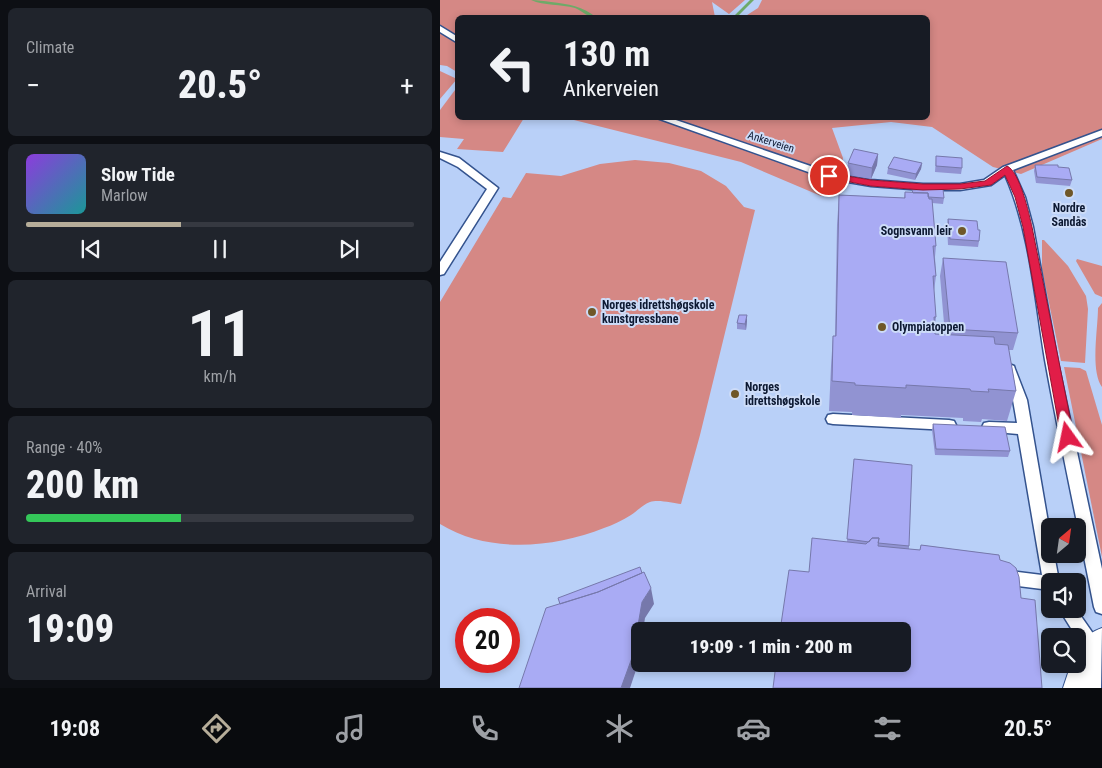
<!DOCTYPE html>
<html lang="en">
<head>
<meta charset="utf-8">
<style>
  body { margin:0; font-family:"Roboto Condensed",sans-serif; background:#20242c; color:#f1f3f6; height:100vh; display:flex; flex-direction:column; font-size:19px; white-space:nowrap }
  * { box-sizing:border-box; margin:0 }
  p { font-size:16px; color:#9ea1a6 }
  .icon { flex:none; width:28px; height:28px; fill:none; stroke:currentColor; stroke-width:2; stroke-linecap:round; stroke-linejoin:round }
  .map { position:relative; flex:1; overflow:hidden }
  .panel { display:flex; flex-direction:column; gap:8px; padding:8px; background:#0d0f14; width:440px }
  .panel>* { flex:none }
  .top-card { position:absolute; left:15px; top:15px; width:475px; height:105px; border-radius:8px; box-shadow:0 2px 8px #0003; background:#171b24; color:#f1f3f6; overflow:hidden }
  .needle { width:32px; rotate:29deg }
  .fabs { position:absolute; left:601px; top:518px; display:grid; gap:10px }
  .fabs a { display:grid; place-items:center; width:45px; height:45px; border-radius:8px; background:#171b24; box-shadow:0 2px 8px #0003; font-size:25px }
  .speed { position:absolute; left:15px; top:608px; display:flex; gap:10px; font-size:25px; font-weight:700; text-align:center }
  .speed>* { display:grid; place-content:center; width:65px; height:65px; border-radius:50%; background:#171b24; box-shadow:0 2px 8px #0003; line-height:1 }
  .speed .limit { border:8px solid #d22; background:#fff; color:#111 }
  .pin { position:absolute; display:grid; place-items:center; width:42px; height:42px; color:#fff; margin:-21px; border:2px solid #fff; border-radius:50%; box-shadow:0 1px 5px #0007 }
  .me { position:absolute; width:55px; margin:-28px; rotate:348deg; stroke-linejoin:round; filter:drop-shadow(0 0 4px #0008) }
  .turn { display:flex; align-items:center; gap:18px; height:105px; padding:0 25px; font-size:22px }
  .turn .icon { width:65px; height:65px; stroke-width:2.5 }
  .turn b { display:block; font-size:35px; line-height:42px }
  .big { font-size:38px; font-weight:800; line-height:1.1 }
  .panel .tile { flex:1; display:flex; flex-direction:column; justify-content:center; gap:8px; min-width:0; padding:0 18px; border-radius:8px; background:#20242c }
  .panel .dial { align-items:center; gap:0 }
  .dial b { font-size:65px; line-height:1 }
  .song { display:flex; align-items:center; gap:15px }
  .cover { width:60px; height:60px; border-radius:8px; background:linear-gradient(135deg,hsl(270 70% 55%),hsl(180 70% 35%)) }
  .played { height:5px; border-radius:2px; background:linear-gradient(90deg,#b6ad99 40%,#363941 40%) }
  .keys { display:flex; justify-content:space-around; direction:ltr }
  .heat { display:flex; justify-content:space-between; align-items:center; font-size:28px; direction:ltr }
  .charge { height:8px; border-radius:4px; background:linear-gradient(90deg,#34c759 40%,#363941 0) }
  .trip { position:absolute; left:191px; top:622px; width:280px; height:50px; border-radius:8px; background:#171b24; box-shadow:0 2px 8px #0003; font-weight:800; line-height:50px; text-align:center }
  .dock { display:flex; height:80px; justify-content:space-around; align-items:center; background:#090b0e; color:#9ea1a6 }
  .dock .icon { width:35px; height:35px }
  .dock .selected { color:#b6ad99 }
  .dock b { font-size:22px; color:#f1f3f6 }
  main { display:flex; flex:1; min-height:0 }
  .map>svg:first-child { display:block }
</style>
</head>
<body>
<main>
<section class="panel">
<div class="tile"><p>Climate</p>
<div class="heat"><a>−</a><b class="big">20.5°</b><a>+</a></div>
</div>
<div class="tile">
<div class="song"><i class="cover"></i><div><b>Slow Tide</b><p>Marlow</p></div></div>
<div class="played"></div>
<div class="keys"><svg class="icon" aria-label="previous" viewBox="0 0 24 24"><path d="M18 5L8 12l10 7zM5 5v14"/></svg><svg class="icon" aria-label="pause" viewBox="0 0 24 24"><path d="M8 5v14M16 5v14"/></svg><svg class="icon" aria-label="next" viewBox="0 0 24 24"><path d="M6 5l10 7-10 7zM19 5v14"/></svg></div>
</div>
<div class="tile dial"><b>11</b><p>km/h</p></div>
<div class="tile"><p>Range · 40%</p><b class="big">200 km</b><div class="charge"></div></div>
<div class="tile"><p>Arrival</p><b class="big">19:09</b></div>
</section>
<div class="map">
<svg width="662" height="688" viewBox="0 0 662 688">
  <rect width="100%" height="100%" fill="#b9d0f8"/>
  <path fill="#d58885" d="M0 0H305L289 14 272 2 275 17 18 18 17 72 7 66 0 65Z
    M322 0H662V139L581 174 553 167 492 127 451 122 392 128 403 158 396 191 381 196 301 162 126 118H488V18L304 17 318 8Z
    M0 71 17 79 0 99Z
    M15 90H17L18 118H84L63 152 17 149 24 139 0 137V110Z
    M195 160 229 163 261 171 286 186 304 207 315 210 260 435 241 504C233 503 218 499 210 502 204 504 197 511 191 515 183 520 173 525 164 528 113 548 49 554 0 524V302L63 197 71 198 86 173 121 176 160 164Z
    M602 240H604L628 266 646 296 648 309 645 363 621 361 602 269Z
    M637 259 662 266V297L655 294 636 261Z
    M662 303V387C650 370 658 329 658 308Z
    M624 367 640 368 646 371 662 425V557Z"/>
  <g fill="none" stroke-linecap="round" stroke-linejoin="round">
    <path fill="#6eaa68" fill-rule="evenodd" d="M91 0C98 0 104 1 111 2 128 4 143 6 157 18 149 18 142 11 135 8 121 4 104 6 91 0Z
      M310 0H314L297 17 287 18 295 15Z"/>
    <defs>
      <path id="lane" d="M0 26 18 37V43L0 32Z
        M217 118H230L391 173 431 180 483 184H520L544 180 563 167 662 130V136L573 170 585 197 593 227 618 363 662 569V614L656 612 654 607C638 525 620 443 605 360 595 300 590 231 565 175L551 185 520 190H483L431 186 385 178Z
        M0 152 19 158 58 188 4 274 0 275V262L47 189 18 167 0 158Z
        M569 364 574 366 575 369 587 400 610 534V554H614L619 581H610V590L563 584 557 582 555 577 557 572 563 570 602 575 578 434 544 431 542 427 544 423 549 422 577 423 573 400 563 369 564 366Z
        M393 414 509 420 514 421 516 425 514 429 509 430 393 424 388 423 386 419 388 415Z
        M619 609H636L661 645V657L655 659 649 657Z"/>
      <path id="secondary" d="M662 628 661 688H623L631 664H638C638 644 643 635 662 628Z"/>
    </defs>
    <use href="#lane" stroke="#34538e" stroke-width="3"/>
    <use href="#secondary" stroke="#34538e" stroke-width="2"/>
    <use href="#lane" fill="#fff" fill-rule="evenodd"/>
    <use href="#secondary" fill="#fff" fill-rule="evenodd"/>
  </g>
  <path fill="#9193d2" d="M438 154 437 165 431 179 407 175 408 163Z
    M496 156 522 168 521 174 495 172Z
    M482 163 481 169 475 180 447 174 448 168Z
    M595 165 618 167 632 180 630 186 596 183 594 171Z
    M472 190 504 198 503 204 492 203 496 246 495 257 496 276 494 291 496 317 495 327V334L505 335 500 276 503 258 578 333 573 350H569L576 391 567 421 542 419 541 422 523 421V418L461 415V418L412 415V412L389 411 391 366 393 336H395L397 225 399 195 464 198 465 192 472 193Z
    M508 219 539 241 538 247 508 245 507 225Z
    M307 321 306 330 297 329V323Z
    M493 424 570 451 568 457 495 455 492 430Z
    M412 477 469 546V549L480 550 481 545 559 555 369 572 407 542Z"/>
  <path fill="#7678ab" d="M438 154 437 165 431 179 432 168Z
    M482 163 481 169 475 180 476 174Z
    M307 315V321L306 330 305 324Z
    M211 588 214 604 205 618 203 631H200V648L196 670 190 688H181L202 602Z"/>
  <path fill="#a9abf4" stroke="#7678ab" d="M414 149 438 154 432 168 408 163Z
    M496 156 522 158V168L496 166Z
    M454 157 482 163 476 174 448 168Z
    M595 165H618V167L629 168 632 180 597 177Z
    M503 189 504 198 488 197V193H473L472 190Z
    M465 192 488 193 489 199H492L496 246H493L496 276H493L496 317H494L495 334 554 337 555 344 568 345 576 391 548 389 549 392 531 391 530 389 466 385V388L415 385V383L392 381 393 336H396L399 195 465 198Z
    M508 219 537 221 538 230H540L539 241 510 239Z
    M503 258 566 262 578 333 510 329Z
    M299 315H307L305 324 297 323Z
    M493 424 565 427 570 451 496 449Z
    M414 459 472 465 469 546 438 543 439 538H432L429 542 407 539Z
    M372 538 426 544 432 538H439L438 546 480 550 481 545 559 555 560 560 570 563 576 568 579 577 581 598 595 600 602 688H333L336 664H462V631H340L349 570 369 572Z
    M200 567 202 573 158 592 120 604 118 598Z
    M204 572 211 588 202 602 193 655 181 688H79L106 608 158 592Z"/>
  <path fill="#e11d48" stroke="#92132f" d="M567 166C580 172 589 214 592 227L634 437 632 441H623L621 437 583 227 575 197 565 175 551 185 520 189 483 190 431 186 389 178 385 176 389 173 431 180 483 184H520L545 181Z"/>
  <g fill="#6f5728" stroke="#cddcf8" stroke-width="2">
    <circle cx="629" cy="193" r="5"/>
    <circle cx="522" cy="231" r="5"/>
    <circle cx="152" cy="312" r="5"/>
    <circle cx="442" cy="327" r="5"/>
    <circle cx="295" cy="394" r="5"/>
  </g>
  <g text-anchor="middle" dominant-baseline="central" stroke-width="4" stroke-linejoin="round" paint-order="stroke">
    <g font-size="11" fill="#0c1831" stroke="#cddcf8">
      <text transform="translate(331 142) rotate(18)">Ankerveien</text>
    </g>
    <g font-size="12" font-weight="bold" fill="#0c1831" stroke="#cddcf8" text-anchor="start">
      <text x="629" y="208" text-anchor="middle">Nordre<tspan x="629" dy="14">Sandås</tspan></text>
      <text x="512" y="231" text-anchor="end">Sognsvann leir</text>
      <text x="162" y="305">Norges idrettshøgskole<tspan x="162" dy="14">kunstgressbane</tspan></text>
      <text x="452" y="327">Olympiatoppen</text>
      <text x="305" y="387">Norges<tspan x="305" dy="14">idrettshøgskole</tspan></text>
    </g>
  </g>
</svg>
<div class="fabs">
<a><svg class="needle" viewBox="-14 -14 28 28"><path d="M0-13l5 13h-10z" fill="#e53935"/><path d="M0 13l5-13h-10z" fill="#9ea1a6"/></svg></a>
<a><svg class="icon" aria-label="sound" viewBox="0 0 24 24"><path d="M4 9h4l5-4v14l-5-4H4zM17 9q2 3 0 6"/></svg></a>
<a><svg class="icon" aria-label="search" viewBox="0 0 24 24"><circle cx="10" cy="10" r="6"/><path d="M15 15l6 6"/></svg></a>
</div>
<div class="speed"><div class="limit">20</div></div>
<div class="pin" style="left:389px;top:176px;background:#d93025"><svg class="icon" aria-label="arrive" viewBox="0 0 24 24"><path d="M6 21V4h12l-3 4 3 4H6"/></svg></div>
<svg class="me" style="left:628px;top:437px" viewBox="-20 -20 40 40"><path d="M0-17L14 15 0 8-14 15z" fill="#e11d48" stroke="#fff" stroke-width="4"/></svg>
<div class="trip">19:09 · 1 min · 200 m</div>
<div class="top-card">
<div class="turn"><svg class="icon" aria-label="left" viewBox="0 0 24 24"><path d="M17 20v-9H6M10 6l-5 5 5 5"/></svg><div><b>130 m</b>Ankerveien</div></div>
</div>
</div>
</main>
<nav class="dock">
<b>19:08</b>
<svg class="icon selected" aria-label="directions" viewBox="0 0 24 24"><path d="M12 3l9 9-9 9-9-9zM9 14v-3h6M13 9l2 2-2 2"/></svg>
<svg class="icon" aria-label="music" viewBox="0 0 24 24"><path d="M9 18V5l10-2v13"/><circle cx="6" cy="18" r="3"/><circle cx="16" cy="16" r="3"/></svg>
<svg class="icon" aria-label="phone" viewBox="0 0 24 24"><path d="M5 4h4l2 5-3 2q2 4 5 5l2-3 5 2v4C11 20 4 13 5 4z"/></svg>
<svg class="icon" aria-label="climate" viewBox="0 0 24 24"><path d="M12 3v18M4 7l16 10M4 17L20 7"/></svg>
<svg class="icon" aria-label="car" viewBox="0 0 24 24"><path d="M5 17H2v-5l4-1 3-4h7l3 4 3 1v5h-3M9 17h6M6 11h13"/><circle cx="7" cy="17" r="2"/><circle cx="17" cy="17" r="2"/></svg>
<svg class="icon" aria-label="filters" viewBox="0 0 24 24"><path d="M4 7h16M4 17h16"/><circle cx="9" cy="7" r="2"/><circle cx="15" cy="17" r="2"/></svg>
<b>20.5°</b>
</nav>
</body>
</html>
